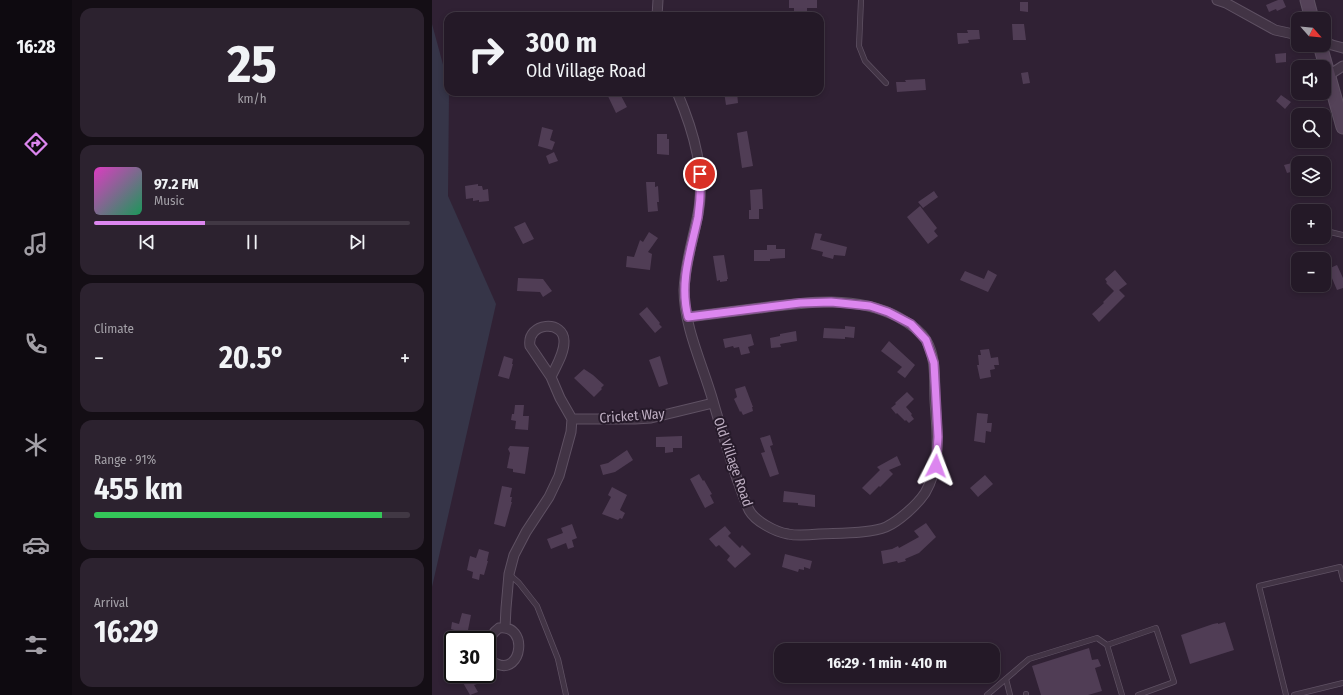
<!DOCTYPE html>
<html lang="en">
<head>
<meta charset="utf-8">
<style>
  body { margin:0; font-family:"Fira Sans Condensed",sans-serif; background:#2c222f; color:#f1f3f6; height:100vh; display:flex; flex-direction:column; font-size:15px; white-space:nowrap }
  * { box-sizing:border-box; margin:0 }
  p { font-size:13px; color:#a3a0a7 }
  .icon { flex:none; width:22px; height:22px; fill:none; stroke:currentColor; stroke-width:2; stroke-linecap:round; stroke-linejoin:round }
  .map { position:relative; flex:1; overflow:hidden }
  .details { display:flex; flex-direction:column; gap:8px; padding:8px; background:#140e15; width:360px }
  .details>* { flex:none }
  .hud { position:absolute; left:12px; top:12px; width:380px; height:84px; border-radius:12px; box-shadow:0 2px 6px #0003,0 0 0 1px #413844; background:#241927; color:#f1f3f6; overflow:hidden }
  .needle { width:26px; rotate:117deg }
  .controls { position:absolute; left:859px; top:12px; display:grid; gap:8px }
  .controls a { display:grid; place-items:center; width:40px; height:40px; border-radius:8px; background:#241927; box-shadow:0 2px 6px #0003,0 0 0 1px #413844; font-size:20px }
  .speed { position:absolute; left:12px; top:631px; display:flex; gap:8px; font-size:20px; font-weight:700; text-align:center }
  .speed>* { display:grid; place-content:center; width:52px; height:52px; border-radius:50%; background:#241927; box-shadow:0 2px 6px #0003,0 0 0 1px #413844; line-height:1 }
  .speed .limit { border:2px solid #111; border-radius:6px; background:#fff; color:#111 }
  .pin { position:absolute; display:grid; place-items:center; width:34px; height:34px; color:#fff; margin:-17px; border:2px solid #fff; border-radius:50%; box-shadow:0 1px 4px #0007 }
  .me { position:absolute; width:44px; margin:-22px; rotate:3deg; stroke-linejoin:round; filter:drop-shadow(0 0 3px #0008) }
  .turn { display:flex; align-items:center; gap:14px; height:84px; padding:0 16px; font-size:18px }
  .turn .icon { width:52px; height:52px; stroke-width:2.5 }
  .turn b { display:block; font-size:28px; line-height:34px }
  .big { font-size:30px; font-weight:700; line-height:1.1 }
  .details .card { flex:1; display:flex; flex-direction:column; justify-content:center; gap:6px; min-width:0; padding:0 14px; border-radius:12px; background:#2c222f }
  .details .dial { align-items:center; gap:0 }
  .dial b { font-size:52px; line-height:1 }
  .song { display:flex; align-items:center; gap:12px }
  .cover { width:48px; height:48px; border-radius:6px; background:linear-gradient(135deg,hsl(310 70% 55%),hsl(150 70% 35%)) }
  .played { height:4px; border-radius:2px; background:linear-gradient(90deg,#dc86ef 35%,#413844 35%) }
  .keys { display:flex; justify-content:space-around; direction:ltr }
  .heat { display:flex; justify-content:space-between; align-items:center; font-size:22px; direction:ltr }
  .charge { height:6px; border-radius:3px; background:linear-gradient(90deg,#34c759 91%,#413844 0) }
  .trip { position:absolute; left:342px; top:643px; width:226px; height:40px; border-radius:12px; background:#241927; box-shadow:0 2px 6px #0003,0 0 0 1px #413844; font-weight:700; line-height:40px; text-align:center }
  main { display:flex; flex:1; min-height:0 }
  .tabs { display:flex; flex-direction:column; width:72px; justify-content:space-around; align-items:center; background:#0e0a10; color:#a3a0a7 }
  .tabs .icon { width:28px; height:28px }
  .tabs .current { color:#dc86ef }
  .tabs b { font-size:18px; color:#f1f3f6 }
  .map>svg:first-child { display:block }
</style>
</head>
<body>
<main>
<nav class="tabs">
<b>16:28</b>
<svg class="icon current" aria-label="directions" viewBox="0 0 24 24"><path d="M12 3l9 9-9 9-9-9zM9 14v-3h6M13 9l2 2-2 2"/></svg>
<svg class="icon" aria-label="music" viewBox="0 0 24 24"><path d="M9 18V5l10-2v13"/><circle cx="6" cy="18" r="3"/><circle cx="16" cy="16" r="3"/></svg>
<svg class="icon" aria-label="phone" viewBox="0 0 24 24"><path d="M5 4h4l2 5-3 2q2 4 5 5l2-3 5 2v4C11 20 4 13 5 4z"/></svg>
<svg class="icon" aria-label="climate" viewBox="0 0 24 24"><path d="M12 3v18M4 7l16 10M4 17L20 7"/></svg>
<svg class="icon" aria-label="car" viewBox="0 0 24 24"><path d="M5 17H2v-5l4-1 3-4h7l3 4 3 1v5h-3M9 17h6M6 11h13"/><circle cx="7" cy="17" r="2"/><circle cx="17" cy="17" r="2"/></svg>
<svg class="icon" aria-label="filters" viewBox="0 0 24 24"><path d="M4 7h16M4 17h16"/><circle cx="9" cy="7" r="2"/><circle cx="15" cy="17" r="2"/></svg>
</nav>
<section class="details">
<div class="card dial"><b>25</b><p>km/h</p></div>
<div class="card">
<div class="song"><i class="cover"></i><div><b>97.2 FM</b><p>Music</p></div></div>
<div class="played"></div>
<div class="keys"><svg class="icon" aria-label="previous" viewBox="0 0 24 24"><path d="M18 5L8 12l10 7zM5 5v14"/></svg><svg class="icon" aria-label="pause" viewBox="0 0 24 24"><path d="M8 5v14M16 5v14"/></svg><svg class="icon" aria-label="next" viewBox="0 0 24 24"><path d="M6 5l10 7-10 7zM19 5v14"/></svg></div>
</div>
<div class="card"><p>Climate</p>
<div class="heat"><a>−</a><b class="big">20.5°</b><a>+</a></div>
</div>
<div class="card"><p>Range · 91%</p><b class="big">455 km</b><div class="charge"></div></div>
<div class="card"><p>Arrival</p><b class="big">16:29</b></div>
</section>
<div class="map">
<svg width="911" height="695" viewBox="0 0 911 695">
  <rect width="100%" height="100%" fill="#302134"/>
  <path fill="#363548" d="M0 24 16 83V92H17L16 196 64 304 0 587Z"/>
  <path fill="#503d55" d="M357 0H385V8H375V13H362V8H357Z
    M846 0H851L854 7 845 11 844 9 837 12 834 5Z
    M588 2H596V12L588 11Z
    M580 24H592L594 40H581Z
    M535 30H547L548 39 536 40 537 43 526 44 525 33H536Z
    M854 53V62L844 63 843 54Z
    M596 72 598 83 591 84 589 73Z
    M493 79 494 90 465 92 464 82H474L473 80Z
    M174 92H187L195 107 184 113Z
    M292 92H305L306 103 294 105Z
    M849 95 859 102 853 109 844 101Z
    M110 127 121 130 118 140 123 142 120 150 106 146Z
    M315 131 321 166 310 168 305 133Z
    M225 134H235V139H237V155L225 154Z
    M122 152 126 161 117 164 114 156Z
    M864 162 866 170 855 173 852 165Z
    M214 182H223V187L226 186 227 202H225L226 211 216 212Z
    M46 184V186H50L51 190 56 189 57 201 47 202V200L41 201V198L34 199 33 186Z
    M330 189 331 209H327V219H317V210H319L318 190Z
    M502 191 506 197 491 208 486 202Z
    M488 206 505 228 502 231 506 236 496 244 475 217Z
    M93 222 102 239 91 244 82 227Z
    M217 232 226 238 216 252 220 254 218 270 194 267 195 256 202 257 208 240 211 242Z
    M383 233 390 234 388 240 415 247 413 256 402 255 401 259 390 256 391 252 379 249Z
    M335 245H344V249H353V258L338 259V261H322V250H335Z
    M292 255 296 279H295V281L288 282V280L285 281 281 256Z
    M905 265 911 278V288L905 290 896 269Z
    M556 270 565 275 556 292 528 280 533 271 552 279Z
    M683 270 695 284 687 290 693 296 667 322 660 314 672 303 671 302 682 291 674 283 675 282 673 279Z
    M86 278 111 279 120 291 111 297 108 292 85 291Z
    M215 307 228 323 227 324 230 327 223 333 207 314Z
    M413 326 423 327 422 338 413 337V339L391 338 392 328 413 329Z
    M364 331 365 341 348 344 349 347 339 348 338 338 348 336V334Z
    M319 334 322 345 316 347 318 353 309 355 307 347 302 348 301 346 293 348 291 339Z
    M457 341 483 365 473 378 465 372 470 367 449 351Z
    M557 349 559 358 566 357 567 365H562L563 369 558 370 559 377 548 379 545 365H547L546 355H549L548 350Z
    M72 356 81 359 80 364H81L77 379 66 376Z
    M228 356 236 384 227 387 217 360Z
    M152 369 161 375 172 385 169 388 170 389 162 397 142 378Z
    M313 386 321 407H320L321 411 311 415 309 411 308 412 302 399 305 397 303 389Z
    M475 392 482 399 474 407 480 414 479 415 482 419 477 423 474 420 473 421 465 413 464 414 459 408 464 404 463 403Z
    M83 405H92L91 416H97L96 430 83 429 84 421 79 420 80 414H82Z
    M545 413 556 414 555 423H560L559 432 554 431 553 443 542 441Z
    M338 435 341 445 338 446 347 474 338 477 329 453 333 452 328 438Z
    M250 436V448H241V452L233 453V447H224V437Z
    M78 446 97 447 93 474 81 472V469L75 468 78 453 76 449Z
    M195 450 201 460 183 472 171 475 168 465 176 463Z
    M465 456 469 465 457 470 461 474 448 487 447 486 438 495 430 488 448 470 445 467Z
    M267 474 271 481 272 480 280 494 278 495 282 503 273 508 258 479Z
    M553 475 561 484 546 497 538 488Z
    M70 486 80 488 78 497H80L79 502H80L73 527 62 524Z
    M180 487 195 495 188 510 193 513 190 519 188 518 186 520 170 514 179 497 176 495Z
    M352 491 383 495V507L366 505V503L351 502Z
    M494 523 504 537 487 553 473 559 474 561 466 563 465 561 451 564 449 551 460 549 466 546 467 548 487 537 482 531Z
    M140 524 145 538 140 540 142 547 136 549 134 543 119 549 115 539 131 533 129 528Z
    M293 526 299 533 296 536 308 548 310 545 319 554 303 568 295 560 298 556 287 545 284 547 277 539Z
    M47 549 57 552 55 561H56L52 575 48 574 47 580 40 578 41 572 35 570 38 556 44 558Z
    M353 554 380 561 378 569 372 567V570L367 569 366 572 350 567Z
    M30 613 39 615 34 640H16L29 632 19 629 20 622 27 624Z
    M793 622 802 650 758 664 749 635 781 624 786 623V624Z
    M657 648 660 660 666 659 669 666 663 668 670 691 656 695H609L600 666Z
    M26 674H40L45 684 42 685 46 692 38 695Z"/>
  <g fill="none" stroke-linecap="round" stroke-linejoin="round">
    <defs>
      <path id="service" d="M429 0 427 46 433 61 454 83
        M892 232H898L911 235
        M77 574 87 583 105 606 126 659 134 695
        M675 645 724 628 742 682 706 695
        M574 679 578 695
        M594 694V695
        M555 695 597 659 665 638 675 645 690 695
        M854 695 827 586 908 567 911 579
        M862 695 911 683"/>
      <path id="minor" d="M785 0 794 3 843 30 866 35
        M225 16 226 0
        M892 42 900 45 911 48
        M897 75 911 66
        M245 92C262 132 275 175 265 219 260 243 253 265 252 290 252 327 271 366 281 401 288 426 296 451 304 476 308 487 312 499 317 510 323 521 343 532 356 534 365 536 377 535 387 534 405 533 438 534 454 527 467 521 485 505 493 493 510 464 505 433 503 401 502 381 505 359 494 340 488 330 477 323 466 317 424 295 374 302 328 308 304 311 280 314 256 317
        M140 419H203L219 418 281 403
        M67 628C97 624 90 675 65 664 50 658 55 636 67 628Z
        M73 628 74 608 77 574 82 555 94 532 117 497 127 476 139 432 140 419 128 398 119 377 98 346C94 322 133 319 132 342 132 354 124 366 119 377"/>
      <path id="secondary" d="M875 0 880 19
        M888 45 911 127"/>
    </defs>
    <use href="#service" stroke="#5f5163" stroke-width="6"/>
    <use href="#minor" stroke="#5f5163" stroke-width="11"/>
    <use href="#secondary" stroke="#5f5163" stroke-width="15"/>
    <use href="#service" stroke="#423445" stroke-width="4.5"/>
    <use href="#minor" stroke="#423445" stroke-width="9"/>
    <use href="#secondary" stroke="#544258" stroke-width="13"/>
  </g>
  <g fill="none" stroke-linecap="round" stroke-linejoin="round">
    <defs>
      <path id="route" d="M268 174C269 188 268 203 266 217 259 250 247 282 256 317L368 303 399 302 438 306 456 312 479 324 494 340 502 363 506 437 504 466"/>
    </defs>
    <use href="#route" stroke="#8f579b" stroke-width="10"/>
    <use href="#route" stroke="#dc86ef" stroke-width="7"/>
  </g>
  <g text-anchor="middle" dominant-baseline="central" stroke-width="4" stroke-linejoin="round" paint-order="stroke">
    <g font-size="14" fill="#beaec2" stroke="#261a2a">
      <text transform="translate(200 416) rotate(-4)">Cricket Way</text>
      <text transform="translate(301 462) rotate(71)">Old Village Road</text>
    </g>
  </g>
</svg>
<div class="controls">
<a><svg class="needle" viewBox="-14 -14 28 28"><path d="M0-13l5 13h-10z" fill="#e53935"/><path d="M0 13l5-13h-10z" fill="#a3a0a7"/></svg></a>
<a><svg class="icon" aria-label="sound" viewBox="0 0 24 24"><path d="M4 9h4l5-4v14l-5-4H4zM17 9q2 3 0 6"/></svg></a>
<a><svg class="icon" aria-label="search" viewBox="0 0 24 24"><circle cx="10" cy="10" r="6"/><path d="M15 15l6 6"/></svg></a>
<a><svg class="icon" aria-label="layers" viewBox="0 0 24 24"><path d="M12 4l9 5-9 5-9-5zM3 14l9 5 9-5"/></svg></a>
<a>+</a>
<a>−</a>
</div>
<div class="speed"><div class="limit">30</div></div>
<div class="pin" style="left:268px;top:174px;background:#d93025"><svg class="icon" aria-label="arrive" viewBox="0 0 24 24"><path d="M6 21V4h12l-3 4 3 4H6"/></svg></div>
<svg class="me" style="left:504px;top:466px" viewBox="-20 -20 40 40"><path d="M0-17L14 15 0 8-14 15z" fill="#dc86ef" stroke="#fff" stroke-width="4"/></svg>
<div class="trip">16:29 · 1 min · 410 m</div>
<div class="hud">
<div class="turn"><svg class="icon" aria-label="right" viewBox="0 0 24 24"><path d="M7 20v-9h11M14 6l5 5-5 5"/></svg><div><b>300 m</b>Old Village Road</div></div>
</div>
</div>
</main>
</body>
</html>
